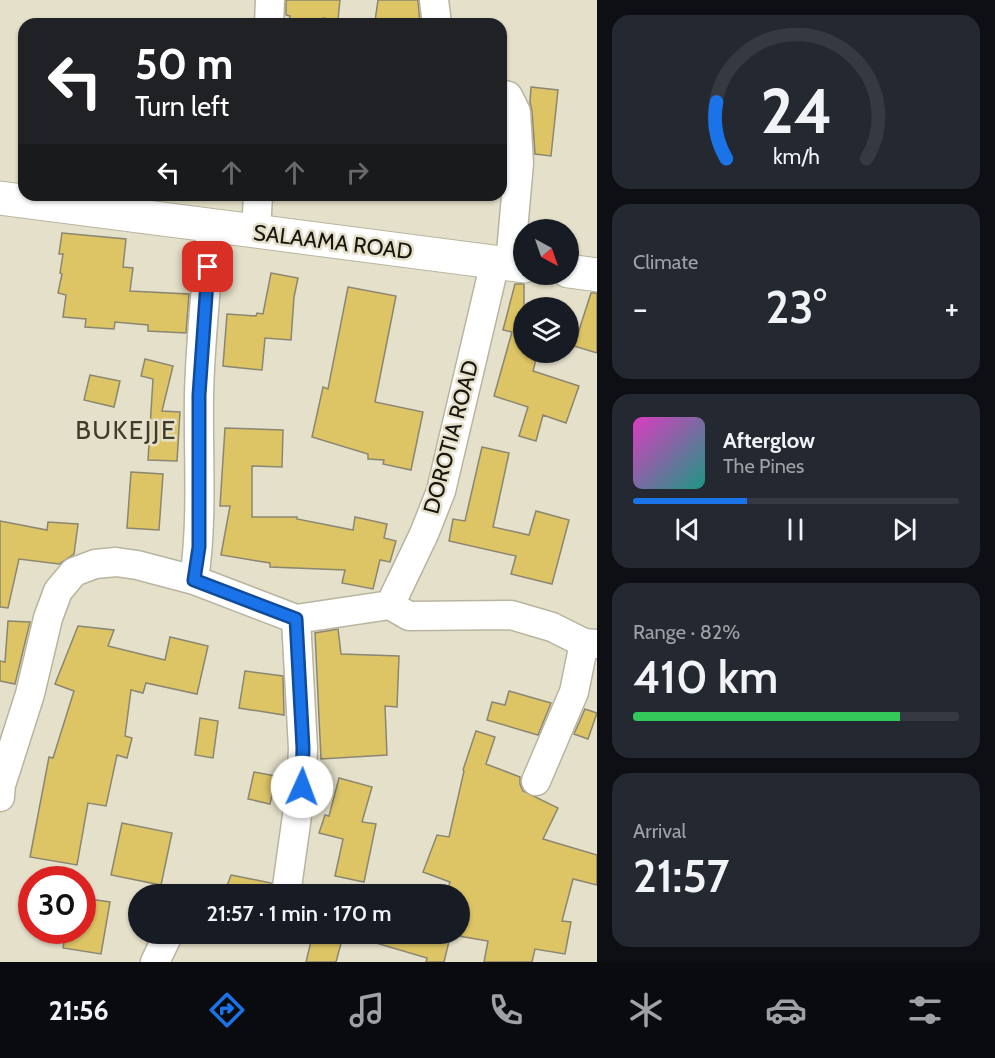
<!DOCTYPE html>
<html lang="en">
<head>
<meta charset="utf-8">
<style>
  body { margin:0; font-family:Cabin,sans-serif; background:#242831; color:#f1f3f6; height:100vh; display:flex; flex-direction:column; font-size:22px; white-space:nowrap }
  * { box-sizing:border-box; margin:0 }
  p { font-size:20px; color:#9ea1a6 }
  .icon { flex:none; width:33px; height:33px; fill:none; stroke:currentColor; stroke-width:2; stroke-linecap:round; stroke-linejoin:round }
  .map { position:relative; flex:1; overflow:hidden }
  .panel { display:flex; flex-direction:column; gap:15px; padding:15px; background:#0d0f14; width:398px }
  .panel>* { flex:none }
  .guide { position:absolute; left:18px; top:18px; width:489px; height:183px; border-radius:18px; box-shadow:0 2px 4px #0004; background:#202124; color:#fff; overflow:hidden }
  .needle { width:39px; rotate:140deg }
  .fabs { position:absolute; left:513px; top:219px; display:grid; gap:12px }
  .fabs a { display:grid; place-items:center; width:66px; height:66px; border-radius:50%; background:#171b24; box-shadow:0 2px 4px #0004; font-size:30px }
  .speed { position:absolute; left:18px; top:866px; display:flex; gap:12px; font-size:30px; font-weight:700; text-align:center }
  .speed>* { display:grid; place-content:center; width:78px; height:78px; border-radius:50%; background:#171b24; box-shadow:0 2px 4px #0004; line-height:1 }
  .speed .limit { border:9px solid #d22; background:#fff; color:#111 }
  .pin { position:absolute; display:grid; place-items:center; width:51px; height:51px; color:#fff; margin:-26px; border-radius:12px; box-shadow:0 3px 9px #0006 }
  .me { position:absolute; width:66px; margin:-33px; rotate:2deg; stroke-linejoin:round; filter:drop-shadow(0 0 4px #0008) }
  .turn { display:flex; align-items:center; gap:21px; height:126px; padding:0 18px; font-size:27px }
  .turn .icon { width:78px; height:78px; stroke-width:2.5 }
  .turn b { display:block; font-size:42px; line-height:51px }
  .lanes { display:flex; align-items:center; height:57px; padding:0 18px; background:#0003; justify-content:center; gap:30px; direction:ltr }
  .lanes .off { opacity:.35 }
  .big { font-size:45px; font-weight:600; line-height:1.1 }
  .panel .tile { flex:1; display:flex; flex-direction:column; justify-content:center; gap:9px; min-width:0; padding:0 21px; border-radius:18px; background:#242831 }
  .panel .dial { align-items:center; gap:0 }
  .dial svg { height:156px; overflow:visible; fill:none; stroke:#363941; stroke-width:7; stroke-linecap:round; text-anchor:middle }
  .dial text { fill:#f1f3f6; stroke:none }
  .song { display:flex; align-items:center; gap:18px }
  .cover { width:72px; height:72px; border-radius:9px; background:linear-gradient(135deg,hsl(310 70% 55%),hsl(170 70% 35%)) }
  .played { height:6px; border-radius:3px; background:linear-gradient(90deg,#1a73e8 35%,#363941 35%) }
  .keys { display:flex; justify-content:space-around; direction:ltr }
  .heat { display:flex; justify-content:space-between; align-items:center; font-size:33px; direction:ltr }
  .charge { height:9px; border-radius:4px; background:linear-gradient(90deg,#34c759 82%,#363941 0) }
  .trip { position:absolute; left:128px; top:884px; width:342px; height:60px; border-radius:30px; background:#171b24; box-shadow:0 2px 4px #0004; font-weight:600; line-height:60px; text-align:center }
  .dock { display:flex; height:96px; justify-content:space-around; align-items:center; background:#090b0e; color:#9ea1a6 }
  .dock .icon { width:42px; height:42px }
  .dock .active { color:#1a73e8 }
  .dock b { font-size:27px; color:#f1f3f6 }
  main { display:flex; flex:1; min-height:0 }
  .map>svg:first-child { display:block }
</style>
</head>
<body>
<main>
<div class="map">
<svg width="598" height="962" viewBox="0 0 598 962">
  <rect width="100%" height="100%" fill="#e5e0ca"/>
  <path fill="#ddc565" stroke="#8b8671" stroke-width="1.5" d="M286 0H340L338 20 323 18 322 24 289 21 290 16 286 15Z
    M378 0H418L420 24H396L375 21Z
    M531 87 558 90 551 156 535 154 532 111 530 102Z
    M62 233 126 239 123 267 133 268 130 291 189 294 186 333 148 331V325L115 322 114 329 85 327 86 319 63 317 66 295 58 293 62 274 60 273 63 254H59Z
    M271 273 298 278 294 297 291 340 265 338 262 370 223 366 227 314 256 316 257 313 263 314Z
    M515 284H524V352H538L533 371 579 386 566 423 543 415 536 441 519 436 528 407 494 396 512 332 503 330Z
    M348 287 396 296 375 402 423 412 411 470 383 464 384 460 368 459V454L312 437 323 387 328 389Z
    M591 293H597V353L574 346Z
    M145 359 173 366 162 411 180 412 177 461 148 460 153 379 141 376Z
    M90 375 120 381 114 407 84 400Z
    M225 428 283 430 282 467 252 466V517H297V519L353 530 355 517 387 524 384 538 396 541 390 562 380 560 373 589 342 583 345 570 270 567V563L221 555 230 506H220Z
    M482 447 509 453 493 527 529 535 536 511 569 520 552 584 511 574 516 556 449 541 453 519 465 521Z
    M131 472 163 474 159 530 127 528Z
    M0 521 47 530 48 522 78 524 74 554 59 564 19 559 8 608 0 607Z
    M8 621 30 622 15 684 0 681V661L5 662Z
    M78 626 114 630 108 646 165 660 170 637 208 646 197 694 146 683 143 693 131 690 125 736 132 738 127 758 117 755 106 806 88 803 77 865 30 857 49 757 53 758 74 691 55 684Z
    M338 629 341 654 399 656 397 707 385 706 387 755 321 759 315 633Z
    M245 671 283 676 284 715 239 708Z
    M509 691 551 703 538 735 487 720 492 702 505 705Z
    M585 709 597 713 588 739 574 734Z
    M200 718 218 721 213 758 195 755Z
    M476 731 495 737 486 764 520 777V784L523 791 558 808 543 839 597 855V885L573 879 562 921 571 922 565 954 535 949 532 962H484L488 941 459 936V894H446L450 882 423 872 437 835 449 837 464 771 463 770Z
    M254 772 276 776 270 804 248 799Z
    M339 778 372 787 362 822 376 824 364 882 335 876 343 839 319 833 325 815 329 816Z
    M122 823 172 833 161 885 111 875Z
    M231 875 271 883 270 894H224Z
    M82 898 110 902 101 954 63 948 66 930H82Z
    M313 933H331L343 936 336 962H306Z
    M360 933H451L444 962H426L427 958 359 938Z"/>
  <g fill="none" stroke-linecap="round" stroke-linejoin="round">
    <defs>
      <path id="minor" d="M434 0 437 24
        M269 24 270 0
        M501 94 508 96 516 112 519 163 510 264
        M256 232 258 195
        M194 580C203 519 198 458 199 396 200 340 207 283 211 226
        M390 605 424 534 441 491 495 262
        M536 781 574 692 584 643
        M0 797 1 785 30 694 48 618 58 591 74 572 95 564 116 562 137 565 194 580 296 619 390 605 409 616 511 615 552 627 584 643 598 644
        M286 894 301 787 303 749 296 619
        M155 962 169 933"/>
      <path id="secondary" d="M0 198 524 266
        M568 271 598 275"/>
    </defs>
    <use href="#minor" stroke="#b9b49f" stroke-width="31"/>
    <use href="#secondary" stroke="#b9b49f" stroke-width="35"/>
    <use href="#minor" stroke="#fff" stroke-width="28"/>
    <use href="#secondary" stroke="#fff" stroke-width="33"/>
  </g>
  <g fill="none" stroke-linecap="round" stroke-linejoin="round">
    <defs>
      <path id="route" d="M208 267 199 395V547L194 580 296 619 303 748 302 787"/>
    </defs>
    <use href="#route" stroke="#114b97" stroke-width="15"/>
    <use href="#route" stroke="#1a73e8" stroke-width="10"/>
  </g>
  <g text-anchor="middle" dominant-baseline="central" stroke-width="5" stroke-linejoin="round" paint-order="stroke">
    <g font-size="22" fill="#18160e" stroke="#e5e0ca">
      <text transform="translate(333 242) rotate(7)">SALAAMA ROAD</text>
      <text transform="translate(451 437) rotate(-75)">DOROTIA ROAD</text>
    </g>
    <g font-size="26" letter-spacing="1.5" fill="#413c2a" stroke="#e5e0ca">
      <text x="126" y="430">BUKEJJE</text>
    </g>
  </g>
</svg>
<div class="fabs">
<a><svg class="needle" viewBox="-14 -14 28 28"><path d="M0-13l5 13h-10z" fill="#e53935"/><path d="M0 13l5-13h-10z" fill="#9ea1a6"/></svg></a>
<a><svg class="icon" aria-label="layers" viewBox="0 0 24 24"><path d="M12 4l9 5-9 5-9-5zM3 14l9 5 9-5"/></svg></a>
</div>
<div class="speed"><div class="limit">30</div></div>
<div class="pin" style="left:208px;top:267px;background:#d93025"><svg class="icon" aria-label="arrive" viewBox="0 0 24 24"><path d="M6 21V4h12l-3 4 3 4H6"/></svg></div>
<svg class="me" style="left:302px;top:787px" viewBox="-20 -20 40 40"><circle r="19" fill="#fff"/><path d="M0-13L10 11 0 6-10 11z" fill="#1a73e8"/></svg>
<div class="trip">21:57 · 1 min · 170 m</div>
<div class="guide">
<div class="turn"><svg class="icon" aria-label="left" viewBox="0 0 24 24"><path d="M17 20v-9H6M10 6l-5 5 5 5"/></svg><div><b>50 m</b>Turn left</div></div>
<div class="lanes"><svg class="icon" aria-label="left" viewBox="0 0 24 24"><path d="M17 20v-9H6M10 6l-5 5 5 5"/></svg><svg class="icon off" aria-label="ahead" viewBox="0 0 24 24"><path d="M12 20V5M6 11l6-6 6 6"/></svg><svg class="icon off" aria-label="ahead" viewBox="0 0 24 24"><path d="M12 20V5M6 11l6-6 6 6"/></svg><svg class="icon off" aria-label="right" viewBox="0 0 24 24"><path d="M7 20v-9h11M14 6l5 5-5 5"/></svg></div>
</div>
</div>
<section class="panel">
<div class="tile dial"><svg viewBox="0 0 100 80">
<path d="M14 69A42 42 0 1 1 86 69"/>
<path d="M14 69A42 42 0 0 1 9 40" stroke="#1a73e8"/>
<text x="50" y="56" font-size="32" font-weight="700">24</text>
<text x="50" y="72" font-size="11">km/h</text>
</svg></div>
<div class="tile"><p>Climate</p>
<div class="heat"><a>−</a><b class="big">23°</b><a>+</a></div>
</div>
<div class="tile">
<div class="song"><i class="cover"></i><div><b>Afterglow</b><p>The Pines</p></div></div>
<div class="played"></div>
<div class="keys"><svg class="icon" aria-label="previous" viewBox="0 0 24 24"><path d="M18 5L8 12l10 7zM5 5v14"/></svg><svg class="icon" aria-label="pause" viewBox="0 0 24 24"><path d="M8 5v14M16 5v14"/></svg><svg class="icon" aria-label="next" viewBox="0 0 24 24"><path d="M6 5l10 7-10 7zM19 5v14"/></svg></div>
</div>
<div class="tile"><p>Range · 82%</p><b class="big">410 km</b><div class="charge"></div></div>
<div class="tile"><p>Arrival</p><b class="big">21:57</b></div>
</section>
</main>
<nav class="dock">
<b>21:56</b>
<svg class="icon active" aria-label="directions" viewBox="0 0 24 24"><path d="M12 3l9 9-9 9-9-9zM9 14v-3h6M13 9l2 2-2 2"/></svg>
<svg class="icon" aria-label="music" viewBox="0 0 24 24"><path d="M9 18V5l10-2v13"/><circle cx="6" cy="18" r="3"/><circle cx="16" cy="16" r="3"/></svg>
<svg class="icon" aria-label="phone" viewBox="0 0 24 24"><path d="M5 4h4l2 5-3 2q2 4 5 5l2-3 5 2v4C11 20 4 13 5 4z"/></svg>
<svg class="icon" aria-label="climate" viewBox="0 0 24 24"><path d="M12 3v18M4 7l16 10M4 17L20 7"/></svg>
<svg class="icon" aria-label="car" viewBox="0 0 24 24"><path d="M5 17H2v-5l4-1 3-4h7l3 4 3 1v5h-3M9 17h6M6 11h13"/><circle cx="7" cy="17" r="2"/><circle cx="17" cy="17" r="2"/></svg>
<svg class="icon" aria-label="filters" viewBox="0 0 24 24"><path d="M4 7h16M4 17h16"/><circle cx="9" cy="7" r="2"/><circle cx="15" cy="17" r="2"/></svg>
</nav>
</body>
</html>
